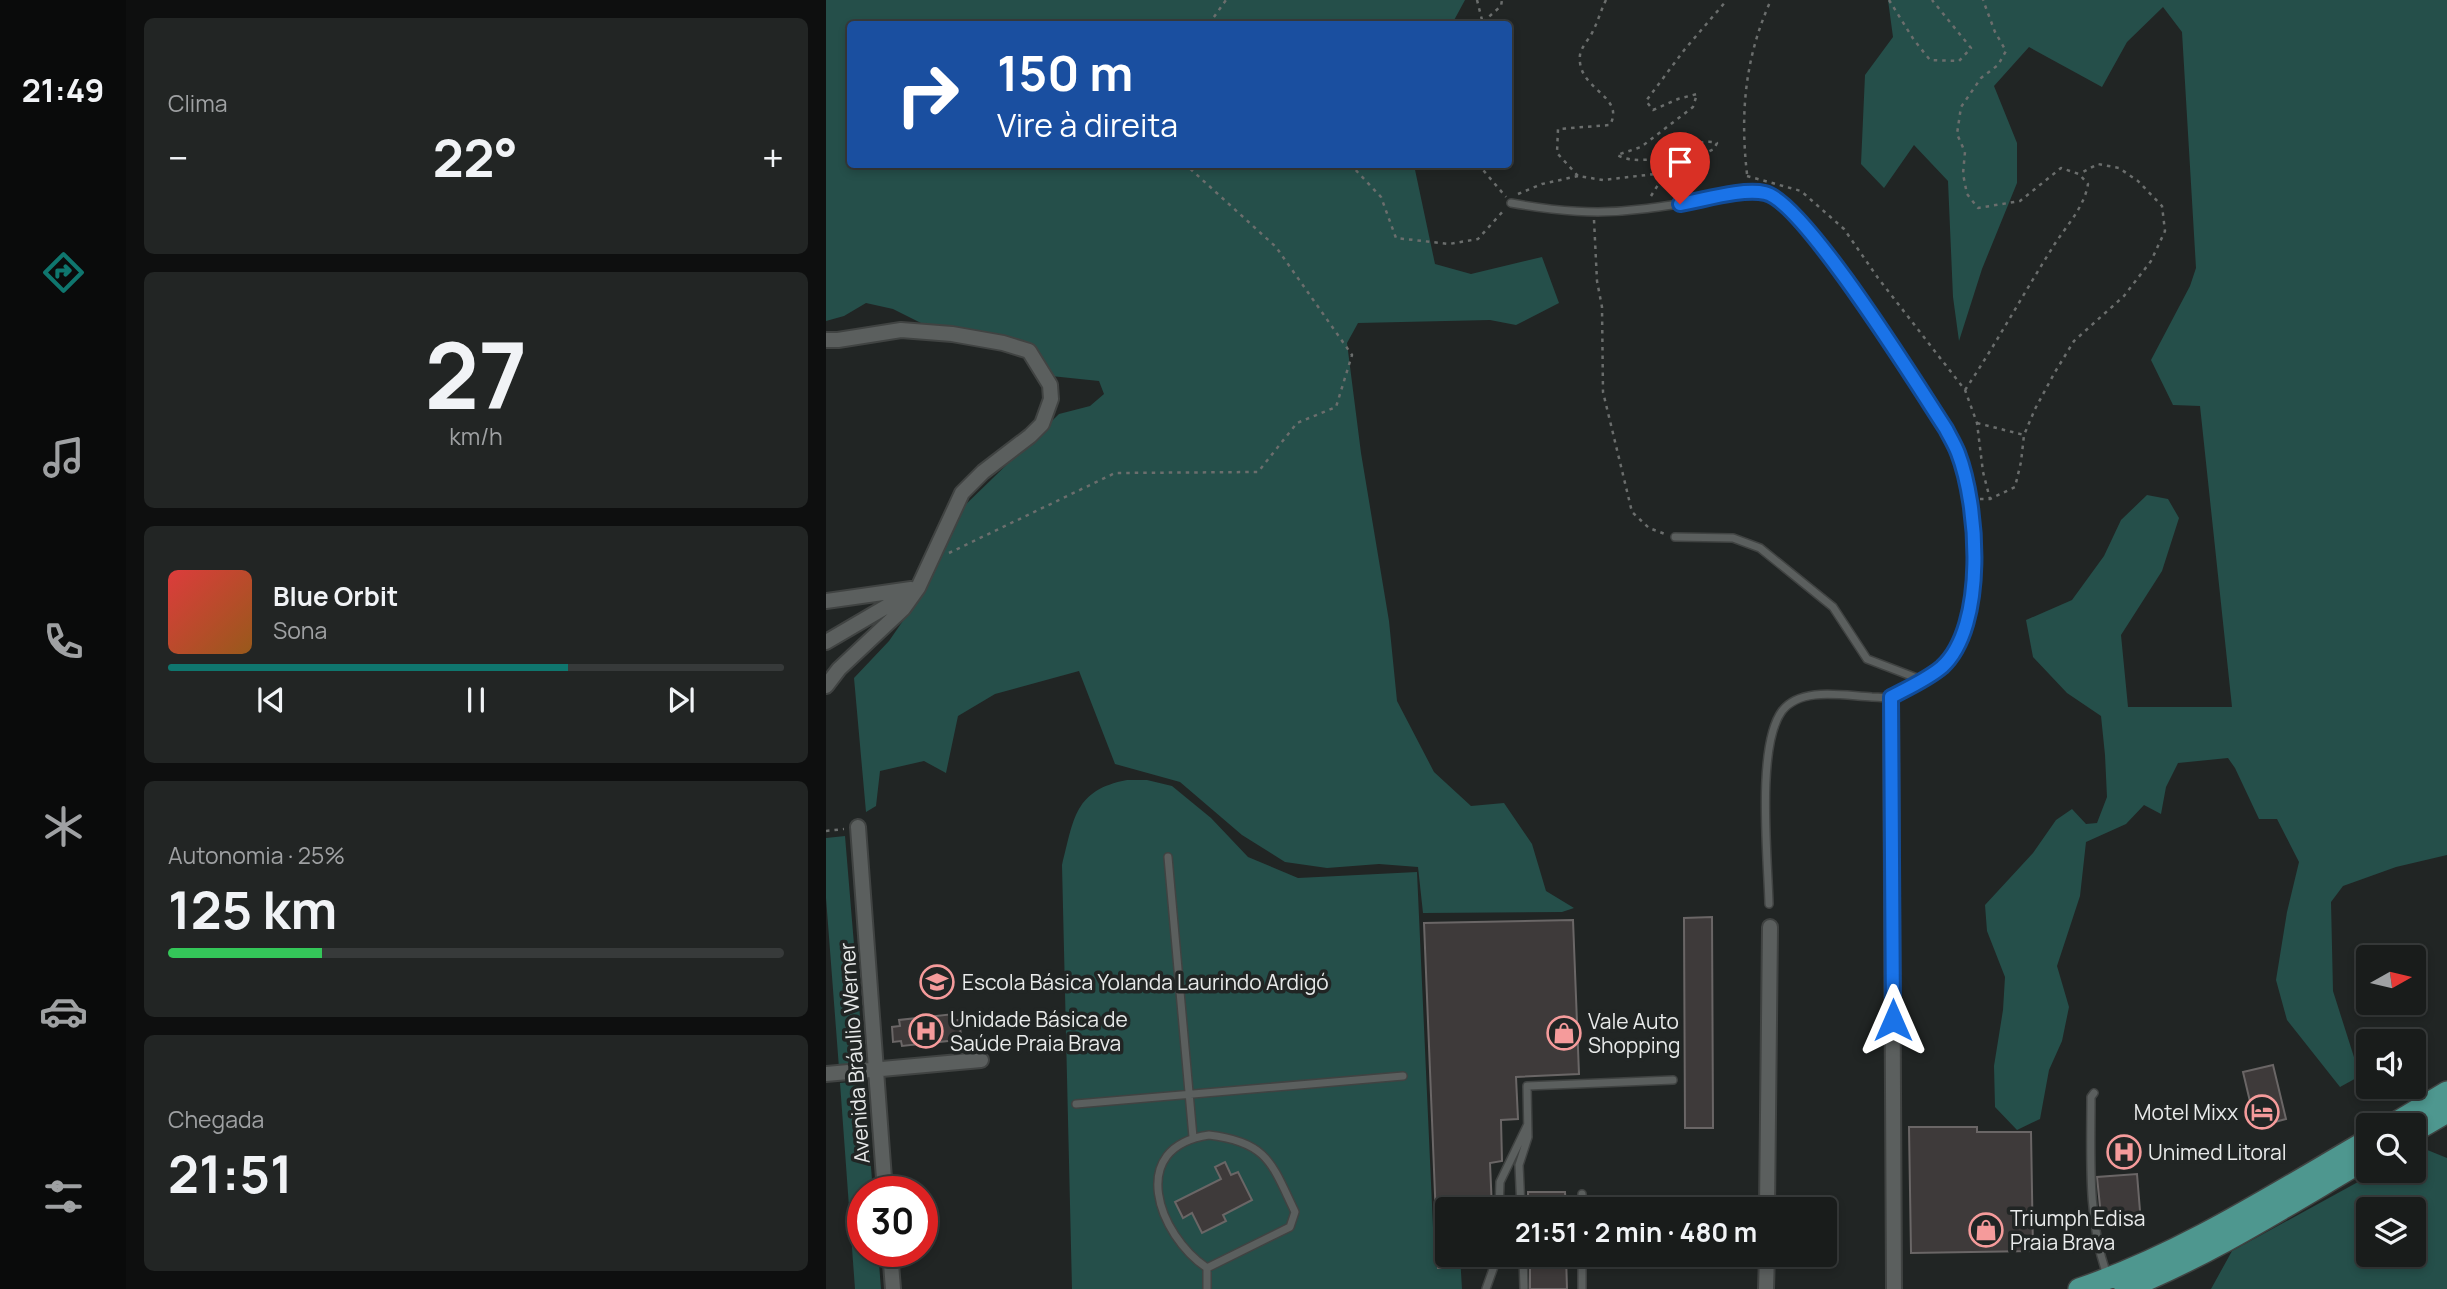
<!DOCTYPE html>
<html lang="pt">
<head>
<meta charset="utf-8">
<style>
  body { margin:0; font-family:Manrope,sans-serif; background:#222524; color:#f1f3f6; height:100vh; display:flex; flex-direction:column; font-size:26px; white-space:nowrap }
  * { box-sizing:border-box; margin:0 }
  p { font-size:23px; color:#9fa1a3 }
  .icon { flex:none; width:38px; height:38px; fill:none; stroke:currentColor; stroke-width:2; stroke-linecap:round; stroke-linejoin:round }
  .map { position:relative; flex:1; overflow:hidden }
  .side { display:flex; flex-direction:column; gap:18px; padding:18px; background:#0e0f0f; width:700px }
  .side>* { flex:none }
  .banner { position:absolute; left:21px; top:21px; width:665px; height:147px; border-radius:7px; box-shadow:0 4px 10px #0003,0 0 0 2px #373a3a; background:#1a4fa0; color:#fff; overflow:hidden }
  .needle { width:46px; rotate:82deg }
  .tools { position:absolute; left:1530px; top:945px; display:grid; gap:14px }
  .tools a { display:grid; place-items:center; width:70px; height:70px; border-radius:7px; background:#191c1b; box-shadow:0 4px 10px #0003,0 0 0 2px #373a3a; font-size:35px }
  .speed { position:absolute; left:21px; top:1176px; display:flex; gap:14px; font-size:35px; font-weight:700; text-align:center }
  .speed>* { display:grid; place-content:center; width:91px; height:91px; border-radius:50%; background:#191c1b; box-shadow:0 4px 10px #0003,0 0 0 2px #373a3a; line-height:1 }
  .speed .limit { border:10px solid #d22; background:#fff; color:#111 }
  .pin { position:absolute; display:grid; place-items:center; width:60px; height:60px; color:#fff; margin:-72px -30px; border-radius:50% 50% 50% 0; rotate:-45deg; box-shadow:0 0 7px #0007 }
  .pin .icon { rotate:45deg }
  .me { position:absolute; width:77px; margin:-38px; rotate:0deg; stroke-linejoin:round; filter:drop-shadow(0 0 5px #0008) }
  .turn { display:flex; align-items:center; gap:24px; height:147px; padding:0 35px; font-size:32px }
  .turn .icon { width:91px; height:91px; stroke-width:2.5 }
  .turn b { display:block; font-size:49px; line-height:60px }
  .big { font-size:52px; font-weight:700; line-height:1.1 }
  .side .card { flex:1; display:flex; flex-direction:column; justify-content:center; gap:10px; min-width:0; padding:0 24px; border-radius:10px; background:#222524 }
  .side .dial { align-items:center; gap:0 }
  .dial b { font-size:91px; line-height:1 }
  .song { display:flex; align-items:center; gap:21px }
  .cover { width:84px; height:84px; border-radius:10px; background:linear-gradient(135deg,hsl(0 70% 55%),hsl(30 70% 35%)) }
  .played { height:7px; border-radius:4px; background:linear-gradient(90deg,#0f766e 65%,#373a3a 65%) }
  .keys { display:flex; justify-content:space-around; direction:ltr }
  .heat { display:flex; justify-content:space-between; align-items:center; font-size:38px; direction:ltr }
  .charge { height:10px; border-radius:5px; background:linear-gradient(90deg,#34c759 25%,#373a3a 0) }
  .trip { position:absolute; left:609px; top:1197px; width:402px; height:70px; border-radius:7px; background:#191c1b; box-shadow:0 4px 10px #0003,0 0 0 2px #373a3a; font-weight:700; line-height:70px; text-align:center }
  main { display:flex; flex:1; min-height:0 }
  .dock { display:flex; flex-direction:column; width:126px; justify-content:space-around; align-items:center; background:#0a0b0b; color:#9fa1a3 }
  .dock .icon { width:49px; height:49px }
  .dock .active { color:#0f766e }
  .dock b { font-size:32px; color:#f1f3f6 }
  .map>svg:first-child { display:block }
</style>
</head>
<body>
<main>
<nav class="dock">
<b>21:49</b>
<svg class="icon active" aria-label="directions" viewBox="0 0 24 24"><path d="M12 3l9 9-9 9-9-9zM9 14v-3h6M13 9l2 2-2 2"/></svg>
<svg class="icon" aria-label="music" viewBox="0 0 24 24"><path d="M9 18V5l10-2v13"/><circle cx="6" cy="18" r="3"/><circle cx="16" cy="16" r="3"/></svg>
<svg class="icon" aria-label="phone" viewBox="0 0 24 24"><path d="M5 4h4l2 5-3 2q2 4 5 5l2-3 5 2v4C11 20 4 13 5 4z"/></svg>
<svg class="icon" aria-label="climate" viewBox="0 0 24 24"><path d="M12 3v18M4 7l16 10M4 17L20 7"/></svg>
<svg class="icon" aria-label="car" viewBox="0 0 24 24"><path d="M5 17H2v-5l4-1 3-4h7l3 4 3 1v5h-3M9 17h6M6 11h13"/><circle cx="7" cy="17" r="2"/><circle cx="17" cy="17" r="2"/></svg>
<svg class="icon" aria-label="filters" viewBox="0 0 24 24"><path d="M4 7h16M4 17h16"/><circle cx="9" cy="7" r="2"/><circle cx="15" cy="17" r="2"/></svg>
</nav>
<section class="side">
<div class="card"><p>Clima</p>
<div class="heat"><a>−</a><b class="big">22°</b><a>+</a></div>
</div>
<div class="card dial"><b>27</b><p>km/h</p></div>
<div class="card">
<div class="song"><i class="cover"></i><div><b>Blue Orbit</b><p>Sona</p></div></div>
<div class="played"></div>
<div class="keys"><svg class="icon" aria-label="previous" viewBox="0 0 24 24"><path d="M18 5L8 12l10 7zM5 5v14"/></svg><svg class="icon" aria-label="pause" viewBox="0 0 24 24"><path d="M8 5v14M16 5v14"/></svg><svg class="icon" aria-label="next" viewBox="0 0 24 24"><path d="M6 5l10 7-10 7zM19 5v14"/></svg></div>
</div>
<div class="card"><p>Autonomia · 25%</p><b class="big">125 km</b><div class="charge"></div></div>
<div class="card"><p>Chegada</p><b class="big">21:51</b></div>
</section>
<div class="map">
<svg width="1621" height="1289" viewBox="0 0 1621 1289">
  <rect width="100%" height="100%" fill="#212524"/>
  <path fill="#254f4a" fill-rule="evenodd" d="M0 0H639L626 24H24V164L588 165 609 264 645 274 716 257 733 303 690 325 664 320 532 323 521 343 535 453 563 621 571 701 608 772 645 806 678 803 706 844 720 891 748 908 736 912 597 913 592 867 553 864 501 868 459 862 416 835 354 782 289 764 253 671 169 694 132 716 120 773 98 761 54 771 50 806 40 812 28 678 63 641 101 586 134 510 233 414 264 406 278 394 273 381 225 376 198 341 103 327 67 309 40 303 18 316 0 321Z
    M1062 0H1621V855L1570 867 1517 886 1505 902 1507 991 1534 1076 1514 1087 1461 1020 1450 980 1461 912 1473 862 1451 819H1433L1409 768 1402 758 1352 763 1340 787 1335 814 1318 805 1300 824 1260 842 1254 896 1231 966 1243 1007 1236 1041 1223 1070 1214 1119 1191 1130 1169 1107 1168 1066 1177 1010 1179 977 1161 931 1159 905 1207 853 1230 820 1246 809 1260 824 1271 823 1281 797 1279 755 1275 716 1241 693 1207 657 1200 620 1246 600 1278 556 1295 520 1321 495 1342 499 1353 518 1336 571 1295 635 1302 707H1406L1374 406 1347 405 1325 360 1364 286 1370 268 1356 32 1337 7 1301 42 1276 87 1203 47 1168 86 1191 143V183L1156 269 1133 341 1127 297 1122 181 1088 145 1058 188 1035 164 1039 75 1067 37Z
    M301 780H321L346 786 385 818 422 857 472 878 591 872 608 1249H621V1255H634L636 1289H246L236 865C248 819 248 790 301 780ZM399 1163 405 1175 397 1215 376 1232 366 1213 357 1218 349 1202 395 1179 389 1167Z
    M19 836 38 1065 13 1068 0 898V838Z
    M38 1081 47 1192H37V1251H52L55 1289H29L14 1083Z
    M1594 1147 1621 1158V1289H1385L1406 1251 1552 1171H1587V1151ZM1587 1209V1255H1542V1209Z"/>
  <path fill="#3e3a3a" stroke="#6a6666" stroke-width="2" d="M886 917 887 1128H859L858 918Z
    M747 920 753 1074 690 1077 692 1119 675 1120 676 1161 664 1163 666 1209H621V1268H612L598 923Z
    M128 1014 129 1020H133L135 1035H130L131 1040 76 1046 75 1041 67 1042 66 1027 74 1026 73 1020Z
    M1447 1065 1460 1119 1430 1127 1417 1072Z
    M1083 1127H1151V1132H1205L1207 1251 1085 1253Z
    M399 1162 405 1175 412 1172 426 1200 397 1215 400 1221 376 1233 366 1213 357 1218 349 1202 395 1179 389 1167Z
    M1311 1174 1315 1223 1276 1226 1271 1177Z
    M702 1192H739L740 1209H702Z
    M704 1255H740L741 1289H704Z"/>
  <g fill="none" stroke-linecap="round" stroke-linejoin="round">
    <defs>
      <path id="lane" d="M685 203C730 211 771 215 816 209 843 206 869 201 895 197 908 194 923 190 937 192 976 198 1093 388 1120 429 1124 437 1129 444 1132 452 1153 504 1161 624 1117 666 1105 678 1083 690 1067 696 1061 699 1053 697 1046 697 1019 696 975 686 956 711 930 746 942 859 943 904
        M849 537 907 538 934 548 1007 607 1041 659 1096 680
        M342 857 367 1137
        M1268 1093 1265 1097C1265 1156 1261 1219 1281 1275
        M250 1104 577 1076
        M383 1135C442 1142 446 1164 469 1212L464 1227 381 1268C332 1235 300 1147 383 1135Z
        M756 1194V1209
        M673 1209 674 1182 701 1126
        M695 1209 693 1165 702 1137 701 1086 847 1080
        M697 1255 698 1289
        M756 1255V1289
        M381 1268V1289
        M660 1289 672 1255"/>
      <path id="street" d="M0 340H12L75 330 126 334 177 343 203 351 224 385 225 399 216 424 204 436 157 472 136 493 92 588 77 609 13 669 0 686
        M0 601 85 589
        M0 642 87 591
        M1065 697 1068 1289
        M32 827 59 1192
        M0 1074 155 1060
        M941 1209 944 927
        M64 1251 67 1289
        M940 1289 941 1255"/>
      <path id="primary" d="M1566 1125 1621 1092
        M1587 1132 1621 1112
        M1253 1289C1356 1254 1449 1194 1542 1140
        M1299 1289C1384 1255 1463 1204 1542 1158"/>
    </defs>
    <use href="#lane" stroke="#404342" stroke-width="10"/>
    <use href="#street" stroke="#404342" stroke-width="18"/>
    <use href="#primary" stroke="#404342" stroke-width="24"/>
    <path stroke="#6b6e6d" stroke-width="2.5" stroke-dasharray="3.5 5" stroke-linecap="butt" d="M651 0 657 24
      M780 0C775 10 772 21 767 31 764 38 755 47 754 55 750 90 800 95 784 125L732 129 731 153 752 176 777 180 838 173
      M1063 0 1088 40 1104 60 1133 61 1145 48 1106 0
      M657 22 675 6 676 0
      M383 24 400 0
      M524 164 555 197 570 238 623 244 652 239 679 209
      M652 164 680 197
      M921 174C914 113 919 57 945 0
      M921 176 975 191 1018 229 1052 278 1139 390 1151 423 1157 472 1164 499
      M692 194 716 184 752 176
      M825 196 840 172 888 149 891 143C874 138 861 150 845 155 828 160 806 163 791 155L815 147 867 107 871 94 852 99 827 110 820 101 859 49 901 0
      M768 220 771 281 776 307 777 392 806 512 823 528 839 534
      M1139 390C1170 344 1196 296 1225 250 1238 228 1258 209 1262 184L1253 174 1235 168 1194 201 1152 208 1141 194 1137 174 1139 152 1131 134 1135 107 1155 78 1172 65 1180 51 1169 32 1157 0
      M1151 423 1198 435
      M1154 499H1164L1189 487 1195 462 1198 435 1209 409 1229 372 1248 341 1298 296 1325 261 1339 231 1336 206 1312 181 1293 168 1272 164 1253 174
      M123 553 289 473 432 472 471 423 510 407 526 355 450 247 359 164
      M0 831 18 829"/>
    <use href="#lane" stroke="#5b5f5e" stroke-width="7"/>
    <use href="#street" stroke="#5b5f5e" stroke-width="14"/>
    <use href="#primary" stroke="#4e978f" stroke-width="21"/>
  </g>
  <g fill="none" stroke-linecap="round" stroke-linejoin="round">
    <defs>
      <path id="route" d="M854 204C878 200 916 188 939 193 978 201 1093 388 1120 429 1124 437 1129 445 1132 453 1152 505 1161 626 1116 667 1102 679 1082 688 1065 697L1067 1020"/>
    </defs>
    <use href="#route" stroke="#114b97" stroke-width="18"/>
    <use href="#route" stroke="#1a73e8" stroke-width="12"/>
  </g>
  <defs>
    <symbol id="school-ring" viewBox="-11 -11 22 22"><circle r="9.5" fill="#212524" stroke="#f59b9b" stroke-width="1.5"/><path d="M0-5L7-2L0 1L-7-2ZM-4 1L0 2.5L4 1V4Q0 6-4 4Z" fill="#f59b9b"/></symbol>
    <symbol id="hospital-ring" viewBox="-11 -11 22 22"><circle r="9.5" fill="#212524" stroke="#f59b9b" stroke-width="1.5"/><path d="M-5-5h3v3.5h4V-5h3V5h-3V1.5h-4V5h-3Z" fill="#f59b9b"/></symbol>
    <symbol id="shop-ring" viewBox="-11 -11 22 22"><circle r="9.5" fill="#212524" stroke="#f59b9b" stroke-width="1.5"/><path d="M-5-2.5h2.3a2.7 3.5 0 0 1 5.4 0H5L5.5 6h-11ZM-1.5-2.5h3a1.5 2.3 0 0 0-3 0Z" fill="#f59b9b"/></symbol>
    <symbol id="hotel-ring" viewBox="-11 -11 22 22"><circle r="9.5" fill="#212524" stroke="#f59b9b" stroke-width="1.5"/><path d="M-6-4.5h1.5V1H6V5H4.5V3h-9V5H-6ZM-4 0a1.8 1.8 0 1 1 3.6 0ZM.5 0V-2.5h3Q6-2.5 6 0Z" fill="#f59b9b"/></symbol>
  </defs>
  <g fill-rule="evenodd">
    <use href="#school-ring" x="92" y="963" width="38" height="38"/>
    <use href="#hospital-ring" x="81" y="1012" width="38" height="38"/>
    <use href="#shop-ring" x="719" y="1014" width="38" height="38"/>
    <use href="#hotel-ring" x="1417" y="1093" width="38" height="38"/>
    <use href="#hospital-ring" x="1279" y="1133" width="38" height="38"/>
    <use href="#shop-ring" x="1141" y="1211" width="38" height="38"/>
  </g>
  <g text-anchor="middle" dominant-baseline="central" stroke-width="7" stroke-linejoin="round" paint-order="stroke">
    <g font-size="21" fill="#e8eaea" stroke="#212524" text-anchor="start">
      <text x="136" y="982">Escola Básica Yolanda Laurindo Ardigó</text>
      <text x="124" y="1019">Unidade Básica de<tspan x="124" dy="24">Saúde Praia Brava</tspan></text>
      <text x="762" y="1021">Vale Auto<tspan x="762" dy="24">Shopping</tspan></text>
      <text x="1412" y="1112" text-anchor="end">Motel Mixx</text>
      <text x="1322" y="1152">Unimed Litoral</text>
      <text x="1184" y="1218">Triumph Edisa<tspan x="1184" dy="24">Praia Brava</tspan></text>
    </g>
    <g font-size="21" fill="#e8eaea" stroke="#212524">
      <text transform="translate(28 1053) rotate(-94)">Avenida Bráulio Werner</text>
    </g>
  </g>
</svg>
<div class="tools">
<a><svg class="needle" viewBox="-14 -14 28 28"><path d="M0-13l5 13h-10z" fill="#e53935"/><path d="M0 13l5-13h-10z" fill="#9fa1a3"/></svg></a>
<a><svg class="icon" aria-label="sound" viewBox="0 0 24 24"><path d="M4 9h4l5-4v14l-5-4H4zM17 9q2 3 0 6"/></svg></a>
<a><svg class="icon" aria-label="search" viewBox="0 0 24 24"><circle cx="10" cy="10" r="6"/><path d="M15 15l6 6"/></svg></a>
<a><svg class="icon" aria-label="layers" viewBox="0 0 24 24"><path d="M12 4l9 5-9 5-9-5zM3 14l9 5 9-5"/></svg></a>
</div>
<div class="speed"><div class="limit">30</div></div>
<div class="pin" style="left:854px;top:204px;background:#d93025"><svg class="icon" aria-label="arrive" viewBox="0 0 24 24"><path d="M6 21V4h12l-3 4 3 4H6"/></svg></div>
<svg class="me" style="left:1067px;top:1020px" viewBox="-20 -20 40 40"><path d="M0-17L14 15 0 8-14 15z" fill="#1a73e8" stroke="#fff" stroke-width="4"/></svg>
<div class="trip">21:51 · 2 min · 480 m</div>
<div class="banner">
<div class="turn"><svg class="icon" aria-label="right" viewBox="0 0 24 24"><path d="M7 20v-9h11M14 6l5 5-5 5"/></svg><div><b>150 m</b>Vire à direita</div></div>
</div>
</div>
</main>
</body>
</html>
